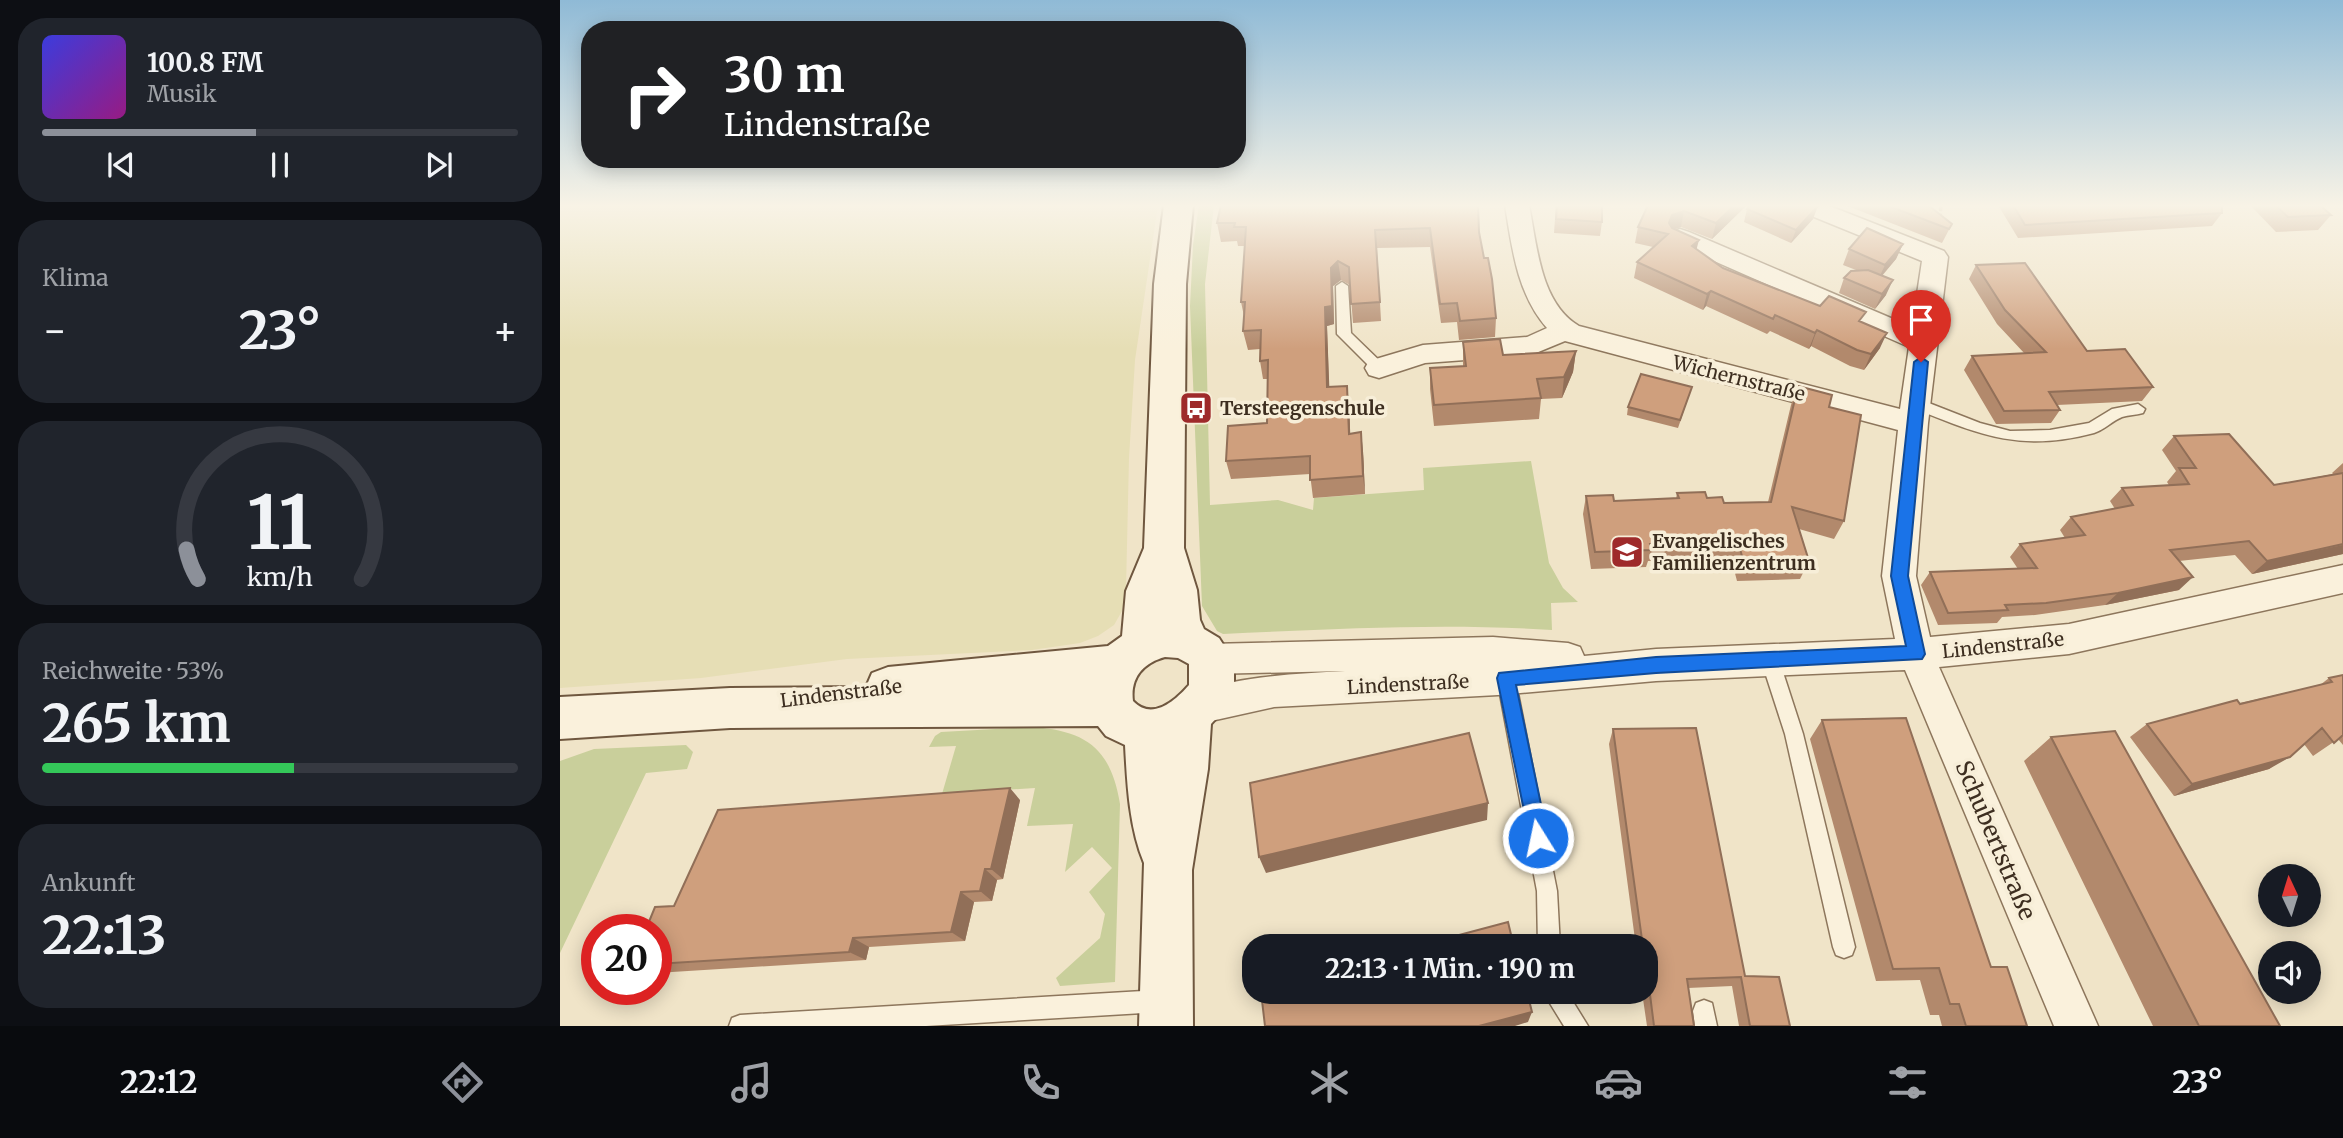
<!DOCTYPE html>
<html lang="de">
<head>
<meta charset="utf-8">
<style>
  body { margin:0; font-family:Merriweather,serif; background:#20242c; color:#f1f3f6; height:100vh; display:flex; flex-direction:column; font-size:26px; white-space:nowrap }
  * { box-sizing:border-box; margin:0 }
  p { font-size:23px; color:#9ea1a6 }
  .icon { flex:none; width:38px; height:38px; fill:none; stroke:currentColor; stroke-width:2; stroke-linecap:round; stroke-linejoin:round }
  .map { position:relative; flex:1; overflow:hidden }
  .sheet { display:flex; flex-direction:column; gap:18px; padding:18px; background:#0d0f14; width:560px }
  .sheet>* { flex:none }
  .banner { position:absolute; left:21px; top:21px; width:665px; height:147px; border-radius:28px; box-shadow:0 4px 18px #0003; background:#202124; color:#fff; overflow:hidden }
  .needle { width:46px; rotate:356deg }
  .tools { position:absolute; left:1698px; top:864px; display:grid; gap:14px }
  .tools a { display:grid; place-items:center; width:63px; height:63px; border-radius:50%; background:#171b24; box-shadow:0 4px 18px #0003; font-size:35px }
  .speed { position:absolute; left:21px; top:914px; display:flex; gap:14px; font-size:35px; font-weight:700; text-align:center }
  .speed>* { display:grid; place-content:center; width:91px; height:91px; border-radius:50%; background:#171b24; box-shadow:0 4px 18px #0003; line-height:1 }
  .speed .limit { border:10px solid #d22; background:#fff; color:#111 }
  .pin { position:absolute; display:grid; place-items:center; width:60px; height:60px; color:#fff; margin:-72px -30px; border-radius:50% 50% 50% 0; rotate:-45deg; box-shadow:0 0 7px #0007 }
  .pin .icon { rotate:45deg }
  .me { position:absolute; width:77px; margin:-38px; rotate:350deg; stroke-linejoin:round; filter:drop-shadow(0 0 5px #0008) }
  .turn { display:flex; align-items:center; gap:24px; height:147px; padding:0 28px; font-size:32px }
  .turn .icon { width:91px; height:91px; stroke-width:2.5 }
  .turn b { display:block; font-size:49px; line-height:60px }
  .big { font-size:52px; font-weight:700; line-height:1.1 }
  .sheet .card { flex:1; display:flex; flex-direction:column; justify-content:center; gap:10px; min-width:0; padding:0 24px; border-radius:28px; background:#20242c }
  .sheet .dial { align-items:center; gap:0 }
  .dial svg { height:182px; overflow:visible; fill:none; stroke:#363941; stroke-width:7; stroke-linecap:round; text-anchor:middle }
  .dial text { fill:#f1f3f6; stroke:none }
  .song { display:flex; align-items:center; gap:21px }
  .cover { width:84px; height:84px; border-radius:10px; background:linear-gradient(135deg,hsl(240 70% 55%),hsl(310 70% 35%)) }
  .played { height:7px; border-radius:4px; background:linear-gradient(90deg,#8c9099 45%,#363941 45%) }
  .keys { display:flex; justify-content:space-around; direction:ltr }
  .heat { display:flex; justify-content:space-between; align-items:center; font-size:38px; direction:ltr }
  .charge { height:10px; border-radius:5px; background:linear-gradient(90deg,#34c759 53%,#363941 0) }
  .trip { position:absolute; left:682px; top:934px; width:416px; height:70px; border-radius:28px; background:#171b24; box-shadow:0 4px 18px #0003; font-weight:700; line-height:70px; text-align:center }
  .tabs { display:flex; height:112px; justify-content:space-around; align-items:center; background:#090b0e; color:#9ea1a6 }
  .tabs .icon { width:49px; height:49px }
  .tabs .active { color:#8c9099 }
  .tabs b { font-size:32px; color:#f1f3f6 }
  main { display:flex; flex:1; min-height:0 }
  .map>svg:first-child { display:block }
</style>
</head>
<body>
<main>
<section class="sheet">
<div class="card">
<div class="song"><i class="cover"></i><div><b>100.8 FM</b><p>Musik</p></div></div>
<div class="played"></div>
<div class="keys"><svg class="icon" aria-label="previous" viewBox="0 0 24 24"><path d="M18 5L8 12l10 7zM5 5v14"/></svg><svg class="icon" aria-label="pause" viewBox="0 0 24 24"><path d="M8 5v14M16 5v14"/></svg><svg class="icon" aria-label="next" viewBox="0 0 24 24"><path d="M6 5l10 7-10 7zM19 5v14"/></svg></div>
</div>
<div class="card"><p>Klima</p>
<div class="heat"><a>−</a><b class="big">23°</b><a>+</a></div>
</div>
<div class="card dial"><svg viewBox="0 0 100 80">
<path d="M14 69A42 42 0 1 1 86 69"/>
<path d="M14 69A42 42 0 0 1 9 56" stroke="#8c9099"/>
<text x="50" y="56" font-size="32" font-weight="700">11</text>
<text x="50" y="72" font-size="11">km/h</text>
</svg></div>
<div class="card"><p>Reichweite · 53%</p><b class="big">265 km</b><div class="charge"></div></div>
<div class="card"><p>Ankunft</p><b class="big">22:13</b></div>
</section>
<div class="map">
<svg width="1783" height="1026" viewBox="0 0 1783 1026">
  <rect width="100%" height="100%" fill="#f0e4c8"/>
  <path fill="#e6deb5" d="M0 205H598L575 360 569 458 566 589 562 611 554 625 538 636 520 643 472 650 287 659 141 678 0 688Z"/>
  <path fill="#c9cf9b" d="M639 205H654L645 284 650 505 718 500 753 510 754 498 864 490 863 468 971 461 989 563 1003 588 1018 602 991 603 992 630C881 623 774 629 663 634L657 631 642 606 630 306 633 245Z
    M473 727C527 731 551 749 560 804L555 982 500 986 496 978 540 938 545 914 529 892 552 868 532 847 505 872 513 824 467 826 475 788 382 794 396 746 369 747 375 736 381 732Z
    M126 745 133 752 127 769 86 773 0 953V761L34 749Z"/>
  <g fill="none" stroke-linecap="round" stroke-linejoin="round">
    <defs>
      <path id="lane" d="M782 282 788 286 791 333 824 365 826 368 824 371H814L777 334 776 286Z
        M1356 398 1420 423 1450 431 1490 430 1529 423 1552 409 1578 404 1585 409 1583 413C1576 415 1569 415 1562 417 1552 421 1544 430 1534 433 1459 453 1418 434 1351 407L1349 403 1351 399Z
        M1210 652 1216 655 1219 660 1243 734 1295 947 1292 955 1284 958 1276 955 1273 947 1225 734 1201 660 1204 655Z
        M946 670 952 672 955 678 997 891 1000 947H978L977 891 937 678 940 672Z
        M600 990 608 993 611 1001 608 1009 600 1012 366 1026H169L172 1018 180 1015Z
        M983 992H1007L1028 1026H1004Z
        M1144 1000 1152 1003 1157 1026H1135L1133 1011 1136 1003Z"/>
      <path id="street" d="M945 205H969C977 245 980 303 1019 326L1340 409 1349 347 1111 242 1108 237 1111 232 1120 229 1129 232 1352 327 1362 261 1237 210 1233 205H1267L1384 251 1388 257 1368 423 1356 576 1370 637 1509 624 1783 565V593L1509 654 1379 667 1538 1026H1494L1345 670 1096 681 938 695 714 707 642 723 629 718 624 706 629 694C678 676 733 674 785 671L649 674 637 670 631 659 637 648 649 644 933 637 1008 643 1020 647 1024 656 1096 649 1335 639 1322 576 1338 430 1005 341 971 355 865 363 819 378 809 375 805 368 809 361 863 345 967 337 987 328C957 294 952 248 945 205Z"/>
      <path id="secondary" d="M604 205H633L626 284 624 548 637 590 640 620 644 629 659 638 668 652 674 665V682L661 713 651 724 648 769 632 870 633 1026H579L584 863C569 827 567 783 565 745L546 736 538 726 170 728 0 739V697L170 688 306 687 312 673 328 667 548 646 562 636 566 591 584 548 594 284ZM605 657 618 658 629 664V685C615 701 592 721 573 701 570 678 583 663 605 657Z"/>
    </defs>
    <use href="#lane" stroke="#8d765c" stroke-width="3"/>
    <use href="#street" stroke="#8d765c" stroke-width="3"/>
    <use href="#secondary" stroke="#6f573f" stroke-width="4"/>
    <path stroke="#8d765c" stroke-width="3.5" stroke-dasharray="4.5 2.5" stroke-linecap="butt" d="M1380 218 1381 205"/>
    <use href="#lane" fill="#faf1dc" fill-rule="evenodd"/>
    <use href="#street" fill="#faf1dc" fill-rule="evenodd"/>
    <use href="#secondary" fill="#faf1dc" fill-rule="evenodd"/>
  </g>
  <path fill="#b2896c" d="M661 205 919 232 936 318 935 337 899 340 897 322 881 323 870 247 817 248 821 321 793 323 790 285 781 280 773 286 774 324 767 326 769 387 787 386 789 404 790 433 803 451 805 494 753 498 750 474 671 479 666 461 707 423 708 379H703L700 361V349L688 350 683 331 684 316 681 302 685 246H678L677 241 661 242 657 223Z
    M996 205 1042 222 1040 236 994 233Z
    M1088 205H1187L1152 239 1121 227 1114 229 1136 249 1163 268 1302 323 1320 348 1304 370 1290 366 1251 346 1249 349 1210 331 1207 334 1146 306 1143 310 1074 278 1077 262 1093 247 1075 243 1078 227Z
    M1285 205H1368L1392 224 1382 243Z
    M1438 205H1662V213L1652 226 1458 238Z
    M1690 205H1760L1771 215 1758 230 1716 232Z
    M1187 209 1253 219 1231 243 1184 222Z
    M1343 244 1336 259 1322 276 1326 295 1315 309 1279 293 1284 278 1296 270 1283 265 1289 249Z
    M1416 265 1527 351 1593 387 1582 401 1497 405 1500 410 1491 423 1436 424 1404 370 1412 356 1465 354 1437 324 1409 279Z
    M903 342 943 355 1016 351 1013 372 1002 398 981 399 979 419 874 426 870 389V368L903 366Z
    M1238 386 1269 407 1284 521 1274 539 1239 529 1249 561 1240 579 1177 581 1171 558 1088 561 1086 567 1031 569 1023 514 1026 496 1054 501 1116 499 1117 493 1147 498 1164 503 1208 502 1231 405Z
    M1132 387 1118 428 1067 415 1068 407Z
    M1614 436 1714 485 1773 474 1772 473 1783 463V554L1692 574 1675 555 1619 561V590L1545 605 1475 615 1442 617 1437 623 1378 625 1361 585 1370 572 1458 569 1450 557 1460 544 1505 538 1500 530 1511 517 1555 509 1550 501 1562 488 1609 485 1607 482 1616 471 1602 450Z
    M1783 675V745L1778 739 1753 756 1744 744 1709 769 1614 796 1570 737 1587 724 1760 685 1769 678Z
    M1262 720 1431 967 1467 1026H1382L1379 1015H1370L1360 980 1316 981 1250 739Z
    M1053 729 1185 976 1230 1026H1179L1172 986 1128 988 1134 1026H1087L1082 992H1087V947H1076L1049 744Z
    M1491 737 1720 1026H1593L1464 761Z
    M460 800 443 879 437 880 432 901 414 902 405 941 309 947 306 960 96 973V929L114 906Z"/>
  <path fill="#916f58" d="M1175 205H1187L1152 239 1156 223Z
    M1258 206 1253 219 1231 243 1236 230Z
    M1124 211 1121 227 1109 231V223L1112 215Z
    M1139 240 1135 255 1132 246Z
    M1343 244 1336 259 1318 280 1325 265Z
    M778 261 781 280 773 286 774 324 767 326 770 405 767 387 765 307 771 268Z
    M1333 280 1326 295 1315 309 1322 294Z
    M1151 291 1146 306 1143 310 1147 294Z
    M1257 330 1251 346 1249 349 1255 333Z
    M1327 333 1320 348 1304 370 1311 354Z
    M1016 351 1013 372 1002 398 1004 377Z
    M787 386 789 404 791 452 789 434Z
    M801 432 803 451 805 494 803 476Z
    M1783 545V554L1692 574 1707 561Z
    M1633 577 1619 590 1545 605 1558 593Z
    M1730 757 1709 769 1614 796 1632 784Z
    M450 788 460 800 443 879 431 869Z
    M928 803 927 820 706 873 699 857Z
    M425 869 437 880 432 901 420 891Z
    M401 892 414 902 405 941 391 932Z
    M293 938 309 947 306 960 289 952Z
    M972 1012 968 1022 955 1026H919Z"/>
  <path fill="#cf9f7d" stroke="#916f58" stroke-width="2" d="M661 205H918L919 232 924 258H928L932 279 936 318 900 321 897 303 880 304 870 228 815 230 820 302 791 304 789 267 778 261 771 268 772 306 765 307 767 387 787 386 789 434 801 432 803 476 750 480V456L666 461 668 426 707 423 708 360 700 361 701 330 683 331 685 302H681L686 227H674L675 223H657Z
    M997 205H1042V222L996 219Z
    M1088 205H1175L1156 223 1124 211 1112 215 1109 223 1112 228 1139 240 1132 246 1163 268 1260 306 1269 296 1306 312 1299 321 1327 333 1311 354 1297 350 1257 330 1255 333 1215 315 1213 319 1151 291 1147 294 1077 262 1108 234 1078 227Z
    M1191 205H1256L1258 206 1236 230 1187 209Z
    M1326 205H1368L1392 224 1389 229Z
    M1453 205H1662V213L1465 225Z
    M1715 205H1760L1771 215 1728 217Z
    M1307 228 1343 244 1325 265 1289 249Z
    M1465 263 1527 351 1565 349 1593 387 1489 392 1500 410 1444 411 1412 356 1486 352 1445 310 1416 265Z
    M1308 270 1333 280 1322 294 1284 278 1291 271Z
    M940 339 943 355 1016 351 1004 377 977 379 981 398 874 405 870 368 906 366 903 342Z
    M1081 374 1132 387 1120 420 1068 407Z
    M1238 386 1272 395 1269 407 1301 415 1284 521 1232 507 1249 561 1184 564 1178 541 1090 544 1091 550 1035 552 1026 496 1053 495 1054 501 1119 498 1117 493 1145 492 1147 498 1162 497 1164 503 1211 502Z
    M1669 434 1714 485 1783 473V544L1707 561 1689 541 1610 550 1633 577 1558 593 1486 603 1445 605 1448 610 1388 613 1370 572 1477 568 1460 544 1525 535 1511 517 1573 505 1562 488 1629 484 1619 468H1636L1614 436Z
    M1783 675V735L1774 743 1762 728 1730 757 1632 784 1587 724 1677 700 1680 704 1772 682 1769 678Z
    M1346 718 1431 967H1447L1467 1026H1406L1399 1004H1390L1379 968 1333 969 1262 720Z
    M1136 728 1185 976 1219 977 1230 1026H1190L1181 977 1127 979 1134 1026H1094L1087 971V947H1083L1053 729Z
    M1555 731 1720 1026H1639L1491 737Z
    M909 733 928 803 699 857 690 783Z
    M450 788 431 869H425L420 891 401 892 391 932 293 938 289 952 96 964V929H86L95 907 114 906 158 810Z
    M948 922 954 947H854Z
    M701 992H967L972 1012 919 1026H705Z"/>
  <linearGradient id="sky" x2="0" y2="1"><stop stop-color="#8fbad6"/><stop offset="0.59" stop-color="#f8f3e6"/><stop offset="1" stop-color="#f8f3e6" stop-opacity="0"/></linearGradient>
  <rect width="1783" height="349" fill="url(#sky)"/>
  <path fill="#1a73e8" stroke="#114b97" stroke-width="2" d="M1361 357 1368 362 1348 576 1365 654 1362 659 1096 673 956 685 988 838 985 845 978 848 971 845 937 678 939 673 1096 657 1346 646 1331 576 1354 362Z"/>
  <defs>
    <symbol id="bus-square" viewBox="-11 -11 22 22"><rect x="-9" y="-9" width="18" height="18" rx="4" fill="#9e2a2b" stroke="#f7eed8"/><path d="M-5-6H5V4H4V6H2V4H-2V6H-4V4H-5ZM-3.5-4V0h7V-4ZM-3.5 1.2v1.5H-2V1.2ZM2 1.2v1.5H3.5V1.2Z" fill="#fff"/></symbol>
    <symbol id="school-square" viewBox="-11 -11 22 22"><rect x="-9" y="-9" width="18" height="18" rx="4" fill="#9e2a2b" stroke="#f7eed8"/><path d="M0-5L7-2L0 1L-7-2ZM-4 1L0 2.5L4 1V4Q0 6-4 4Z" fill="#fff"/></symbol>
  </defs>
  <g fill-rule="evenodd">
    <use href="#bus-square" x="617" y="389" width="38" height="38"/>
    <use href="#school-square" x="1048" y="533" width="38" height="38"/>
  </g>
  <g text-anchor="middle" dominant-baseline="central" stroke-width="7" stroke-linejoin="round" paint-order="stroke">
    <g font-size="19" fill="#3d2e20" stroke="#f7eed8">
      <text transform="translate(1179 378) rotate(14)">Wichernstraße</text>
      <text transform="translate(1443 645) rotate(-6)">Lindenstraße</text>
      <text transform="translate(848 684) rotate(-3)">Lindenstraße</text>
      <text transform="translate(281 693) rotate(-7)">Lindenstraße</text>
    </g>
    <g font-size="19" font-weight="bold" fill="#3d2e20" stroke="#f7eed8" text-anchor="start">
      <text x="660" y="408">Tersteegenschule</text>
      <text x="1092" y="541">Evangelisches<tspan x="1092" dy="22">Familienzentrum</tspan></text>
    </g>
    <g font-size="23" fill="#3d2e20" stroke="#f7eed8">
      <text transform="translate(1436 840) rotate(67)">Schubertstraße</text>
    </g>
  </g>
</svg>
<div class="tools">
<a><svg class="needle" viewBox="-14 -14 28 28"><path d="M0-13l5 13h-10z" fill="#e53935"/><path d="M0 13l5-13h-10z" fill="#9ea1a6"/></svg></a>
<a><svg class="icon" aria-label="sound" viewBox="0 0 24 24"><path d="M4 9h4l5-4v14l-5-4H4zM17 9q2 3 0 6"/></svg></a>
</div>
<div class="speed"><div class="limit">20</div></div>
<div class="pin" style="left:1361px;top:362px;background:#d93025"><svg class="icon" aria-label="arrive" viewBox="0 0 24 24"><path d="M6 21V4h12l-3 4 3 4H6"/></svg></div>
<svg class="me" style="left:978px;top:838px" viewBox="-20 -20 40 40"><circle r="17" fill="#1a73e8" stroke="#fff" stroke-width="3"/><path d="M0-11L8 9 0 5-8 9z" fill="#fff"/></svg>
<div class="trip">22:13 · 1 Min. · 190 m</div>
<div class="banner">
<div class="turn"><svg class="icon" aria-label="right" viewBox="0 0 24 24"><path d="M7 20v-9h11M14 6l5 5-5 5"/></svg><div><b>30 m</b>Lindenstraße</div></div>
</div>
</div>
</main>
<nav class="tabs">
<b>22:12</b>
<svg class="icon active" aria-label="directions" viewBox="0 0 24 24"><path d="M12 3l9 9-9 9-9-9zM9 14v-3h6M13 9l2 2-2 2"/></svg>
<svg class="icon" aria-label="music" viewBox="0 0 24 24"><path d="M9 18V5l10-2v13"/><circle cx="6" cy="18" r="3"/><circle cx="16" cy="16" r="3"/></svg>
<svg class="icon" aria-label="phone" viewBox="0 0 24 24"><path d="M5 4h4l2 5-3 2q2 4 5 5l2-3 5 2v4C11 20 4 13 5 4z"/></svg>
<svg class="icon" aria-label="climate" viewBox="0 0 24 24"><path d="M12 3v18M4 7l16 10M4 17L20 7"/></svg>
<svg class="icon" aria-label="car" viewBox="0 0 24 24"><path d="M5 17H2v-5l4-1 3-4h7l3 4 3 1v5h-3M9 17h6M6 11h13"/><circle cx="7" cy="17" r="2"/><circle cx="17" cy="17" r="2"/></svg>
<svg class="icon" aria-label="filters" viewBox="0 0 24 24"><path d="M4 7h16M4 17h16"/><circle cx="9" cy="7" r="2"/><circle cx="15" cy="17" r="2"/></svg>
<b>23°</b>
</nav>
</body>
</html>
